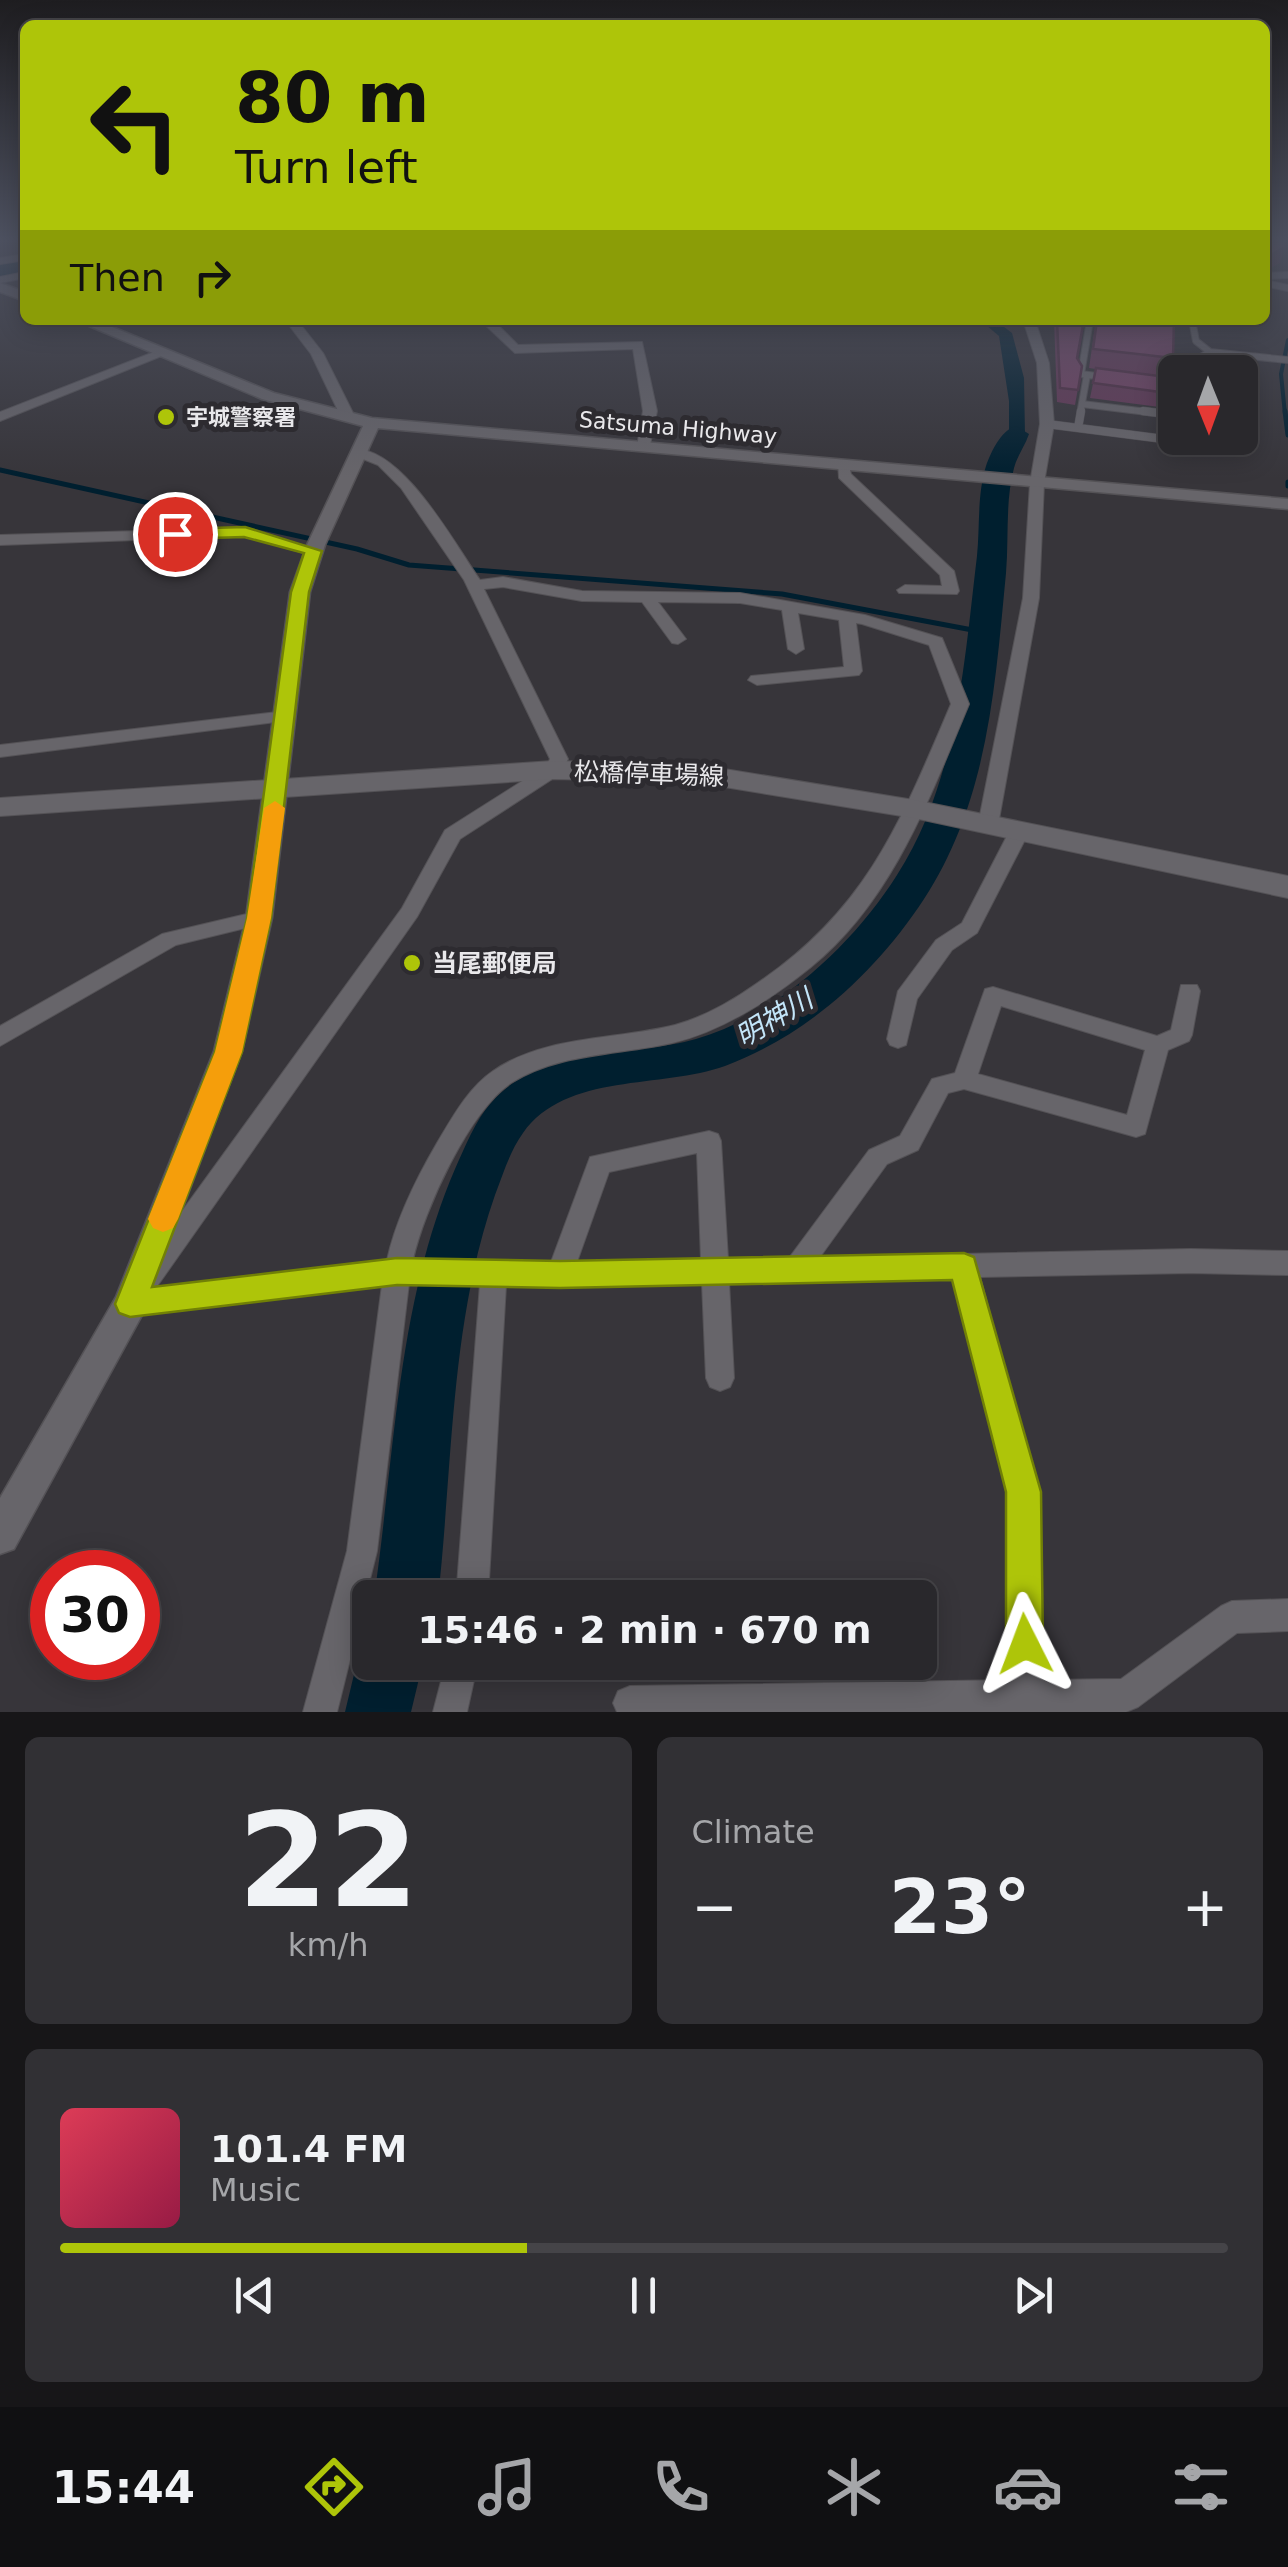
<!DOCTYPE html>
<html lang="en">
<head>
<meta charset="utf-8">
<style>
  body { margin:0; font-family:"DejaVu Sans","Noto Sans JP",sans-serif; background:#313034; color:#f1f3f6; height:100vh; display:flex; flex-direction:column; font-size:38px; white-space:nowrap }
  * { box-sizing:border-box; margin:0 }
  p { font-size:32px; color:#a5a6a9 }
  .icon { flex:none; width:55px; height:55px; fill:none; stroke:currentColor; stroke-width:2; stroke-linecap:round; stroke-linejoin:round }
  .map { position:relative; height:1712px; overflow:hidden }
  .details { display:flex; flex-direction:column; gap:25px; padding:25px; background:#171618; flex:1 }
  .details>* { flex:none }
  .hud { position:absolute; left:20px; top:20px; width:1250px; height:305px; border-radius:15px; box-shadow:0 5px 25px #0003,0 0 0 2px #454448; background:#aec509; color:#111; overflow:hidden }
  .needle { width:65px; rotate:179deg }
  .buttons { position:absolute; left:1158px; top:355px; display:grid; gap:20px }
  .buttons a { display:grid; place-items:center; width:100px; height:100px; border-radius:15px; background:#29282c; box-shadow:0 5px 25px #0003,0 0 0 2px #454448; font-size:50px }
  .speed { position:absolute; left:30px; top:1550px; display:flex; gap:20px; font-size:50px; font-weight:700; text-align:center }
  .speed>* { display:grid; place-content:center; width:130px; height:130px; border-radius:50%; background:#29282c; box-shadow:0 5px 25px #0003,0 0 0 2px #454448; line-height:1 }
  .speed .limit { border:15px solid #d22; background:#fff; color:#111 }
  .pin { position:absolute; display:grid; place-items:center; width:85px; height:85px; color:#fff; margin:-42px; border:5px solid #fff; border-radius:50%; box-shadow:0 2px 10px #0007 }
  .me { position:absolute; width:110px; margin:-55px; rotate:357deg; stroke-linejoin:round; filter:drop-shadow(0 0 8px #0008) }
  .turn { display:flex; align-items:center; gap:35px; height:210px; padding:0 50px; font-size:45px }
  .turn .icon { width:130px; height:130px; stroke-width:2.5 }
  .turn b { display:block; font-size:70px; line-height:85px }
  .then { display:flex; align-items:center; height:95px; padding:0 50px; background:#0003; gap:20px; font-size:38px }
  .big { font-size:75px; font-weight:700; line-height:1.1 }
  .details .widget { flex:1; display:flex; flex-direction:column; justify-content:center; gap:15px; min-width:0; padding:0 35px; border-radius:15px; background:#313034 }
  .details .dial { align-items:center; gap:0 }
  .dial b { font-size:130px; line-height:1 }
  .song { display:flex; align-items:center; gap:30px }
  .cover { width:120px; height:120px; border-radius:15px; background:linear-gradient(135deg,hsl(350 70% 55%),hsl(340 70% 35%)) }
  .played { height:10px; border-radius:5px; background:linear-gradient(90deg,#aec509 40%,#454448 40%) }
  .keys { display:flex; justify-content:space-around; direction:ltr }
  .heat { display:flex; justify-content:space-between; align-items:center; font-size:55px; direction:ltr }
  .details .tiles { flex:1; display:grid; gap:25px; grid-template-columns:1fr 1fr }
  .widget:last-child { grid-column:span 2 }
  .trip { position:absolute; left:352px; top:1580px; width:585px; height:100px; border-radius:15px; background:#29282c; box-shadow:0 5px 25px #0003,0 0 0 2px #454448; font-weight:700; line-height:100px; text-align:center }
  .dock { display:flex; height:160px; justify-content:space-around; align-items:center; background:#101012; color:#a5a6a9 }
  .dock .icon { width:70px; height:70px }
  .dock .active { color:#aec509 }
  .dock b { font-size:45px; color:#f1f3f6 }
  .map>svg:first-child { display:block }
</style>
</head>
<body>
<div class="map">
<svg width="1288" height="1712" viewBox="0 0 1288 1712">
  <rect width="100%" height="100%" fill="#37353a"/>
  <path fill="#001f2f" d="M980 320H995L1012 333 1024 378 1025 437 1006 472 989 469 1009 435V401L999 336Z"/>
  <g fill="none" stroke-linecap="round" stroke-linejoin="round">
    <path stroke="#001f2f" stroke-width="4" d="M1285 414 1281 374 1288 340"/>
    <path stroke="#001f2f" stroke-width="5" d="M1285 411 1288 435
      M0 470 357 549 409 565 782 594 983 632
      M1288 482V486"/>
    <path fill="#001f2f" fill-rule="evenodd" d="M25 260V272L0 278V264Z
      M1016 426 1029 434C1025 446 1017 456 1014 468 1005 502 1009 539 1006 573 995 687 988 801 924 899 876 972 808 1035 725 1066 662 1089 566 1072 523 1133 510 1151 503 1174 495 1195 450 1323 453 1464 438 1598H374C395 1454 397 1304 455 1169 465 1147 475 1121 491 1103 542 1044 628 1058 696 1039 776 1016 853 945 897 875 957 782 964 664 977 556 980 527 977 495 986 466 991 452 1001 430 1016 426Z
      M370 1638V1662H423L411 1712H345L357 1662Z"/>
    <defs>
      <path id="service-far1" d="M1265 276 1288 275
        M1265 283 1288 288
        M1090 320 1081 374 1104 377
        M1192 320 1196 341 1210 352 1197 359 1195 372
        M1210 352 1288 360
        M1082 404 1164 414
        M1080 414 1087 375"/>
      <path id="service" d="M1143 411 1175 415
        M1047 424 1195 443V438
        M1078 428 1081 411"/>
      <path id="minor" d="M25 254V260L0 264V258Z
        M25 272V278L0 283V277Z
        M285 320H297L323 353 355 417 353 420 341 417 311 354Z
        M480 320H493L518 345 642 342 657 411 649 450 637 447 643 411 633 349 515 353Z
        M1023 320H1035L1049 363 1054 424 1044 483 1039 598 998 825 988 831 978 825 1023 598 1030 483 1040 424 1037 363Z
        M159 350 169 353 0 421V412Z
        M353 449C402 446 454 543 480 580L503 577 582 591 740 593 865 615 942 638 969 704C929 799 893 900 811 967 770 1000 723 1031 672 1043 619 1055 558 1053 511 1083 469 1111 424 1210 413 1260L551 1262 590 1157 709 1131 718 1134 721 1141 728 1259 789 1258 869 1150 900 1136 932 1079 955 1073 985 989 993 987 1157 1036 1171 1030 1181 985H1197L1200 991 1192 1035 1189 1041 1168 1050 1145 1134 1136 1137 964 1089 948 1093 918 1150 887 1164 820 1257 1191 1249 1288 1251V1275L1191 1273 980 1277 1038 1492V1617L1045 1680 1121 1679 1221 1606 1232 1601 1288 1599V1631L1237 1633 1138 1707 1126 1712H617L613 1703 618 1691 630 1686 1012 1680 1006 1617 1008 1492 954 1278 729 1282 734 1378 730 1387 720 1391 710 1387 706 1378 702 1283 506 1285 488 1598H456L480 1284 409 1283 377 1551 337 1712H303L347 1551 382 1285 130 1316 120 1313 116 1304 120 1295 387 1260C396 1219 416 1179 437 1143 452 1118 468 1088 493 1071 545 1035 616 1040 675 1025 704 1017 732 1001 756 984 867 910 901 821 951 704L929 645 862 624 856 623 862 671 859 675 757 685 748 680 751 676 844 667 839 620 798 613 804 649 796 654 788 649 782 610 740 603 658 602 686 639 678 644 672 643 642 602 582 601 503 587 484 589 568 759 560 774 460 839 417 917 158 1285 149 1289 140 1285 136 1277 140 1269 402 908 445 830 546 766 550 759 464 580 401 488 378 465 353 455ZM1001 1006 1145 1050 1127 1115 978 1074ZM697 1153 701 1259 577 1262 609 1172Z
        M838 462H848L851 474 954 571 959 591 957 594 899 593 897 590 905 585 942 586 940 575 839 478Z
        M245 528 322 551 314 556 245 536 0 545V535Z
        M286 711 292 712 295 716 292 720 0 757V745Z
        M1019 826 1029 832 977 933 952 950 917 999 906 1045 898 1048 890 1045 887 1039 898 991 936 940 962 923 1009 832Z
        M259 911 269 918 266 923 176 945 0 1046V1026L162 934Z
        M446 1662H478L467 1712H433Z"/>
      <path id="tertiary" d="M0 283 25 292V301L0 292Z
        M75 320H95L274 393 372 418 1288 499V509L378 428 325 545 310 592 272 918 242 1051 142 1315 14 1549 0 1554V1498L116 1297 214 1051 246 918 290 592 307 545 363 426 262 399Z"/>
      <path id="secondary" d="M553 761 694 764 914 800 1288 876V898L914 818 694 782 553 779 0 816V798Z"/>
    </defs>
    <use href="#service-far1" stroke="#545256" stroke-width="8"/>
    <use href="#service" stroke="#545256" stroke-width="9"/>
    <use href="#minor" stroke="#545256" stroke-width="2"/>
    <use href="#tertiary" stroke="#545256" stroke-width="3"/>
    <use href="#secondary" stroke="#545256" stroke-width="2"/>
    <use href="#service-far1" stroke="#67656a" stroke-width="6"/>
    <use href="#service" stroke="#67656a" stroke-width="8"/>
    <use href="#minor" fill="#67656a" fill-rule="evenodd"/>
    <use href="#tertiary" fill="#67656a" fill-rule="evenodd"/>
    <use href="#secondary" fill="#67656a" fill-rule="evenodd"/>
  </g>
  <path fill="#643a58" d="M1054 320H1084L1077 358 1082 366 1075 405 1057 402Z
    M1096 320H1174L1173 358 1169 377 1175 378V409L1090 398 1096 369 1089 368Z"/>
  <path fill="#513047" d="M1285 247 1280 263 1265 271V258Z"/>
  <path fill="#744466" stroke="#513047" stroke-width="2.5" d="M1265 238H1285V247L1265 258Z
    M1057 320H1084L1077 358 1082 366 1078 390 1060 388Z
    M1097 320H1174L1173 358 1093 349Z
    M1096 368 1175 378V394L1093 383Z"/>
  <linearGradient id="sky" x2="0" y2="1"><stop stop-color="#1e1d20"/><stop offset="0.5" stop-color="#4d5160"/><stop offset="1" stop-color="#4d5160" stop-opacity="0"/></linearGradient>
  <rect width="1288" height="478" fill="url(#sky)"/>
  <path fill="#aec509" stroke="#718006" stroke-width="2.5" d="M245 527 322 551 309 592 271 918 242 1052 152 1287 397 1258 560 1261 964 1253 974 1257 1041 1492 1043 1644 1038 1657 1025 1662 1012 1657 1006 1644V1492L952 1280 560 1288 397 1285 130 1317 119 1313 115 1304 215 1052 247 918 291 592 304 553 244 537 175 539 166 534 175 529Z"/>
  <path fill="#f59e0b" d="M275 801 285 808 271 918 242 1052 178 1219 173 1228 163 1232 153 1228 148 1219 215 1052 247 918 264 808Z"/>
  <g fill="#aec509" stroke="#2d2b30" stroke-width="4">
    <circle cx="166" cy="417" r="10"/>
    <circle cx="412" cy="963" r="10"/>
  </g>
  <g text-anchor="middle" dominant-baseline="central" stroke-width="10" stroke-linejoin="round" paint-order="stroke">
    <g font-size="22" font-weight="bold" fill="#e9e8eb" stroke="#2d2b30" text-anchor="start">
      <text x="186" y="417">宇城警察署</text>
    </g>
    <g font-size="22" fill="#e9e8eb" stroke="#2d2b30">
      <text transform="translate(678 428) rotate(5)">Satsuma Highway</text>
    </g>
    <g font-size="25" fill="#e9e8eb" stroke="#2d2b30">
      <text transform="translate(649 774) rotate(2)">松橋停車場線</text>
    </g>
    <g font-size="25" font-weight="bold" fill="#e9e8eb" stroke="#2d2b30" text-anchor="start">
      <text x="432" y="963">当尾郵便局</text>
    </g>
    <g font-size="28" font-style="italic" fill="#c3e5f9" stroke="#2d2b30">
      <text transform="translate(774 1018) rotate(-31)">明神川</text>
    </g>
  </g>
</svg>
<div class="buttons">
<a><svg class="needle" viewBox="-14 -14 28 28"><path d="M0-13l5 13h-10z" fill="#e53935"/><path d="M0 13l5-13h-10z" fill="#a5a6a9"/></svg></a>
</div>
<div class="speed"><div class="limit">30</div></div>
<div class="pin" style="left:175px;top:534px;background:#d93025"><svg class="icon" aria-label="arrive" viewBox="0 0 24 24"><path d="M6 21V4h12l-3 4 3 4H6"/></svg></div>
<svg class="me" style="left:1025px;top:1644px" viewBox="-20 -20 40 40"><path d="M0-17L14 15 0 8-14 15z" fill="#aec509" stroke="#fff" stroke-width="4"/></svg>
<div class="trip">15:46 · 2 min · 670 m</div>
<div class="hud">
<div class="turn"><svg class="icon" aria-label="left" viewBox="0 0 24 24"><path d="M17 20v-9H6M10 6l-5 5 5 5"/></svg><div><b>80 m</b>Turn left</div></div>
<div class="then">Then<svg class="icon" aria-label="right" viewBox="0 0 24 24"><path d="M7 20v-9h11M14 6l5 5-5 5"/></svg></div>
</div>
</div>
<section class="details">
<div class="tiles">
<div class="widget dial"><b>22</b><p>km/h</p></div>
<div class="widget"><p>Climate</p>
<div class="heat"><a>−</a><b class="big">23°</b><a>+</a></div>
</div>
<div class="widget">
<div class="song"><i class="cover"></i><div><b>101.4 FM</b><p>Music</p></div></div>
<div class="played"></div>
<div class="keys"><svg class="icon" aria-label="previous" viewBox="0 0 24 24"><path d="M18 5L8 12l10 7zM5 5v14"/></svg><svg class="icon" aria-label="pause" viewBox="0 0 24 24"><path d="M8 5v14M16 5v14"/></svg><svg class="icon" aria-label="next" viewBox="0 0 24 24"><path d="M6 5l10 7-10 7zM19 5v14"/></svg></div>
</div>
</div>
</section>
<nav class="dock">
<b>15:44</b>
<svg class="icon active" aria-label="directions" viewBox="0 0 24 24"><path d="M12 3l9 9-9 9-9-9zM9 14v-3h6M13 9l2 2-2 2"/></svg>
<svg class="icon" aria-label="music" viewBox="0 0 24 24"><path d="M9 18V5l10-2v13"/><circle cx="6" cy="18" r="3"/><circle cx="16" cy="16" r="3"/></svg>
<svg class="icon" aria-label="phone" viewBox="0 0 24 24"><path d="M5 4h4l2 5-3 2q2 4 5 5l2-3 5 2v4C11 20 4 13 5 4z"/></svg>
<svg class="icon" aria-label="climate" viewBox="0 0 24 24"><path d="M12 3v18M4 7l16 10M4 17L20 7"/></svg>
<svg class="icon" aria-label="car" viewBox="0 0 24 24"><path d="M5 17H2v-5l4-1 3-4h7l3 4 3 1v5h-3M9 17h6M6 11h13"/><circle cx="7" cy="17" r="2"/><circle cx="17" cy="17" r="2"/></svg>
<svg class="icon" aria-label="filters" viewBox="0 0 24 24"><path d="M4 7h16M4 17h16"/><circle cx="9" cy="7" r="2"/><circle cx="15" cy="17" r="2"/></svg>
</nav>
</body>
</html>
